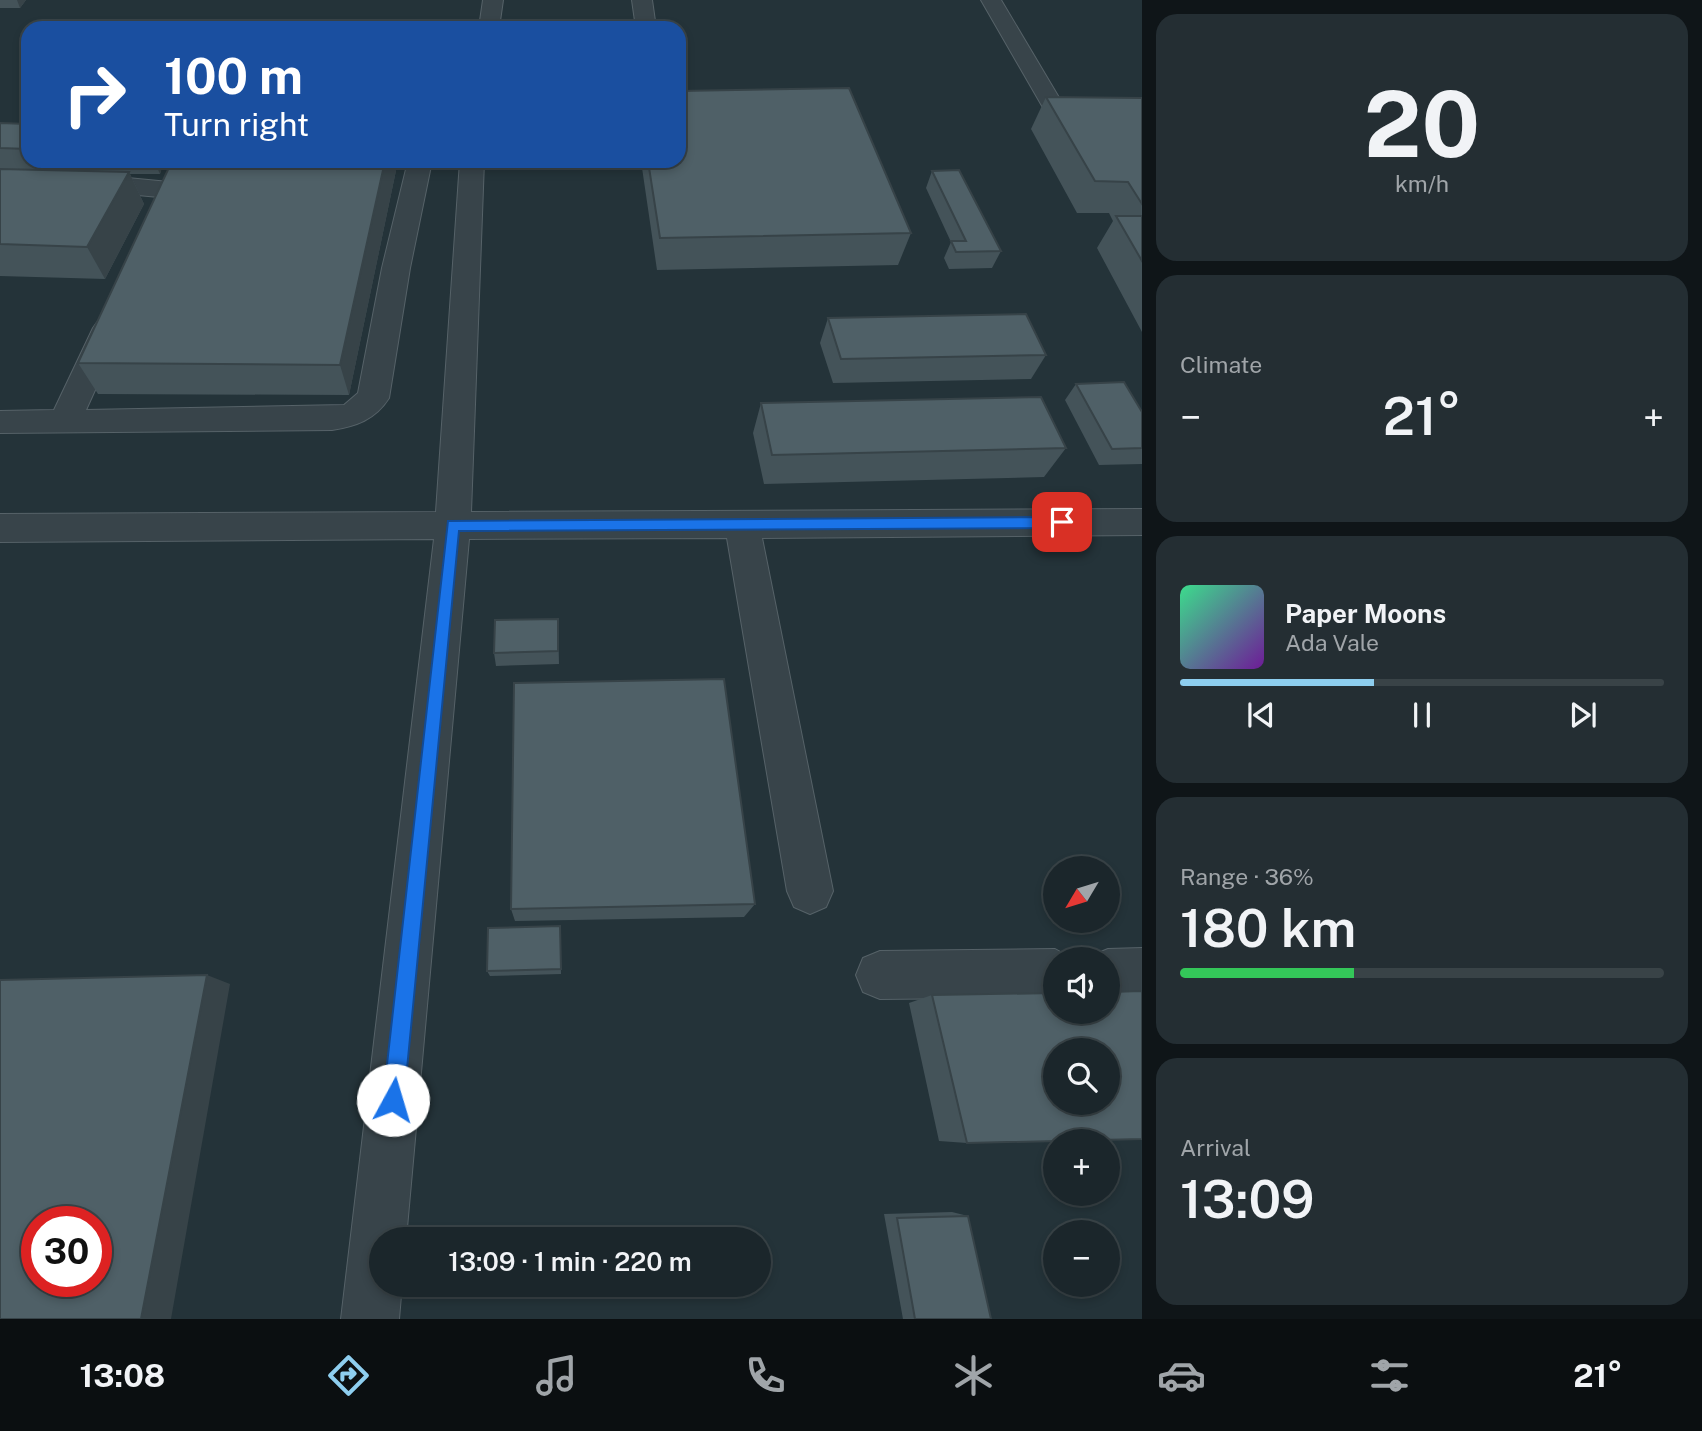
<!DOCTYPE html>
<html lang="en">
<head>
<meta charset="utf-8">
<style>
  body { margin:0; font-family:"Public Sans",sans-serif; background:#242e33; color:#f1f3f6; height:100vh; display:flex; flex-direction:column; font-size:26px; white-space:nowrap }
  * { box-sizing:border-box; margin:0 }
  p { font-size:23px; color:#a0a5a9 }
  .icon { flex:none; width:38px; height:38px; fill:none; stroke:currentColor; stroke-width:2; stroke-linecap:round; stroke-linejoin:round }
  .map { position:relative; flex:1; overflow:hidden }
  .details { display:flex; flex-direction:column; gap:14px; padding:14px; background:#0f1518; width:560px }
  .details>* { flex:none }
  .guide { position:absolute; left:21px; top:21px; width:665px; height:147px; border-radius:21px; box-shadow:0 4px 10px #0003,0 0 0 2px #394347; background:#1a4fa0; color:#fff; overflow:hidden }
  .needle { width:46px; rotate:232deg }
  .controls { position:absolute; left:1043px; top:856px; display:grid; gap:14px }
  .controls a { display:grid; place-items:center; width:77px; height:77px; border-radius:50%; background:#1b262b; box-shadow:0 4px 10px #0003,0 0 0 2px #394347; font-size:35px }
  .speed { position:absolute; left:21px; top:1206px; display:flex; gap:14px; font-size:35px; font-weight:700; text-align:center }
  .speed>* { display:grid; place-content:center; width:91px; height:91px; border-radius:50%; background:#1b262b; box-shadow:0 4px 10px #0003,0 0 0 2px #394347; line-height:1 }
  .speed .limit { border:10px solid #d22; background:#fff; color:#111 }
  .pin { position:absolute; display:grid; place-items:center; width:60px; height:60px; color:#fff; margin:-30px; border-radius:14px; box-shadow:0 4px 10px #0006 }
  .me { position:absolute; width:77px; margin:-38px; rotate:6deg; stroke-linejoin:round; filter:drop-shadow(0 0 5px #0008) }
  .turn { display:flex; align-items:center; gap:24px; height:147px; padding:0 28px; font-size:32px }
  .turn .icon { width:91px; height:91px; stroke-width:2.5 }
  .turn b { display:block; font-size:49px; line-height:60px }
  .big { font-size:52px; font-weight:600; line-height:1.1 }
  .details .tile { flex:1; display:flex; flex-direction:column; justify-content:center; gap:10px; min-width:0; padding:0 24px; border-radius:21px; background:#242e33 }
  .details .dial { align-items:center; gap:0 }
  .dial b { font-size:91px; line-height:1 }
  .song { display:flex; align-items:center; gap:21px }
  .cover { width:84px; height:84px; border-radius:10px; background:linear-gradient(135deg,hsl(150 70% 55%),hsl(280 70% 35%)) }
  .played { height:7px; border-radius:4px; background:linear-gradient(90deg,#8eceef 40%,#394347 40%) }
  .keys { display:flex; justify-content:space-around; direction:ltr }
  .heat { display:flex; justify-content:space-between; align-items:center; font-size:38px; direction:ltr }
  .charge { height:10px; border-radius:5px; background:linear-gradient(90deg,#34c759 36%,#394347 0) }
  .trip { position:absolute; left:369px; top:1227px; width:402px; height:70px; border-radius:35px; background:#1b262b; box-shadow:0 4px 10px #0003,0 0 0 2px #394347; font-weight:600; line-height:70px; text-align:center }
  .tab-bar { display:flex; height:112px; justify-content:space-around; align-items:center; background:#0b0f11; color:#a0a5a9 }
  .tab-bar .icon { width:49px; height:49px }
  .tab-bar .current { color:#8eceef }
  .tab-bar b { font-size:32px; color:#f1f3f6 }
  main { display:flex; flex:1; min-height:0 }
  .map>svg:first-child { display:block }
</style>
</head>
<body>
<main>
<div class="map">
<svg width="1142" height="1319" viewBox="0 0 1142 1319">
  <rect width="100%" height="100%" fill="#243339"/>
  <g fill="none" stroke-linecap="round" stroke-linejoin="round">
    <defs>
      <path id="minor" d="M483 0H503L499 28H479Z
        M632 0H652L656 28H636Z
        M981 0H1001L1064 106 1061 111H1045Z
        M408 161H432L410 268 389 398C375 420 356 426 332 430L0 433V411L54 410 93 328 98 321 108 318 118 321 123 328 86 410 344 405 358 393 382 268Z
        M460 161H484L471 512 1142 509V535L762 538 833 891 826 907 810 914 794 907 787 891 727 538 469 539 406 1239H382V1284H402L399 1319H341L434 539 0 542V514L436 512Z
        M0 173 86 174 169 182 178 185 182 190 178 195 169 198 86 190 0 189Z
        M1142 948V996L1108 997V959H1090L1091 956 1108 949Z
        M1055 949 1073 959H1055V997L880 999 863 992 856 975 863 958 880 951Z"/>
    </defs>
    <use href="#minor" stroke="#566268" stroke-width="2"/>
    <use href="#minor" fill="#38444a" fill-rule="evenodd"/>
  </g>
  <path fill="#445359" d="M0 0H26L20 8H0Z
    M1046 97 1142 98V332L1097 248 1113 221 1109 213H1077L1031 129Z
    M0 123 28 124V161H164L160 174H130L144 204 105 279 0 276Z
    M398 161 349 395 98 394 78 363Z
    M641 161H679L911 233 898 265 657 270Z
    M932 171 1001 251 992 268 949 269 944 258 951 242 926 188Z
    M828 318 1046 355 1031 379 833 383 820 343Z
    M1076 384 1142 412V464L1099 465 1065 400Z
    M761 403 1066 448 1044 477 764 484 753 433Z
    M558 619 559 664 496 666 494 653Z
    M755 904 744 917 515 921 511 909Z
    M560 926 561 974 490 976 487 971Z
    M932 995 967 1143 939 1141 909 1003Z
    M952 1212 968 1216 991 1319H903L884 1214Z"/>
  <path fill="#374348" d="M17 0H26L20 8Z
    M154 161H164L160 174Z
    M385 161H398L349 395 340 365Z
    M129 172 144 204 105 279 87 247Z
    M207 975 230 984 171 1319H141Z"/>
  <path fill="#4f6067" stroke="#374348" stroke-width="2" fill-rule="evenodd" d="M849 88 911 233 660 238 648 161H679V91Z
    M1046 97 1142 98V204L1128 182 1095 181Z
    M0 123 28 124V149L0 148Z
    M172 161H385L340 365 78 363Z
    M0 169 129 172 87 247 0 244Z
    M959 170 1001 251 956 252 951 241H966L932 171Z
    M1116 216H1142V261Z
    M1026 314 1046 355 841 359 828 318Z
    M1124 382 1142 412V448L1112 449 1076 384Z
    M1041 397 1066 448 772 455 761 403Z
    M558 619V651L494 653 495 620Z
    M724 679 755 904 511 909 514 683Z
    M560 926 561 969 487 971 488 928Z
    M207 975 141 1319H0V980ZM37 1222H96V1281H37Z
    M1142 991V1139L967 1143 932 995 1055 993V1012H1108V992ZM1055 1050H1108V1102H1055Z
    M968 1216 991 1319H915L897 1218Z"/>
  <path fill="#1a73e8" stroke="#114b97" stroke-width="2" d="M1062 517 1069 522 1062 528 459 531 404 1100 400 1107 393 1111 386 1107 383 1100 448 521Z"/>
</svg>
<div class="controls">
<a><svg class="needle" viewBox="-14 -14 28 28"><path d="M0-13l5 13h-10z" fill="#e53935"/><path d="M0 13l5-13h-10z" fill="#a0a5a9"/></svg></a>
<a><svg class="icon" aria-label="sound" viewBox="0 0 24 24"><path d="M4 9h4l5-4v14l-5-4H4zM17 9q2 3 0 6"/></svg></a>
<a><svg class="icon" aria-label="search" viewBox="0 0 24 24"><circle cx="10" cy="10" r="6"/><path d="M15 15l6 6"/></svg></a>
<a>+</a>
<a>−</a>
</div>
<div class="speed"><div class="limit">30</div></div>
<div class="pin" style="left:1062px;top:522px;background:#d93025"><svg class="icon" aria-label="arrive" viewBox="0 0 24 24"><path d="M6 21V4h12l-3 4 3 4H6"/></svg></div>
<svg class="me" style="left:393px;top:1100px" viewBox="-20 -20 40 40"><circle r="19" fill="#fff"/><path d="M0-13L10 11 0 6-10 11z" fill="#1a73e8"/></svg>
<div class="trip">13:09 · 1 min · 220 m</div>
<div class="guide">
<div class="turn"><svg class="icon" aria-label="right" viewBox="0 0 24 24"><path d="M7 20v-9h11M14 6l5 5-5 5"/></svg><div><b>100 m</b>Turn right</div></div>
</div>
</div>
<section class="details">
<div class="tile dial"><b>20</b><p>km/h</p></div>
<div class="tile"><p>Climate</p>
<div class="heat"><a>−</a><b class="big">21°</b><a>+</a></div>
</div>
<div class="tile">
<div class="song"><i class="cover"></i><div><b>Paper Moons</b><p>Ada Vale</p></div></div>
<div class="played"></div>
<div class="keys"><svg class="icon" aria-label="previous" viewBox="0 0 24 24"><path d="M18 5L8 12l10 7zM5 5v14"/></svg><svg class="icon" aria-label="pause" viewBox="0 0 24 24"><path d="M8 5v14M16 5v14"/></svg><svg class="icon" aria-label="next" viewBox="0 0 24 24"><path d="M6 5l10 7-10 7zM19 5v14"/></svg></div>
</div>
<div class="tile"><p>Range · 36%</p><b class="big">180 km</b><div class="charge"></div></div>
<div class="tile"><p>Arrival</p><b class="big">13:09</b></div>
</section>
</main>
<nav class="tab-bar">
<b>13:08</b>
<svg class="icon current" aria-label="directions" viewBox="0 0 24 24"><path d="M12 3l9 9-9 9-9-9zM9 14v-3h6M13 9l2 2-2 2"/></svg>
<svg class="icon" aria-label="music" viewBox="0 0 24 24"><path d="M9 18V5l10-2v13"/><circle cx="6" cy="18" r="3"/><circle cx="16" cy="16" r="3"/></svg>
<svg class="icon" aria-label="phone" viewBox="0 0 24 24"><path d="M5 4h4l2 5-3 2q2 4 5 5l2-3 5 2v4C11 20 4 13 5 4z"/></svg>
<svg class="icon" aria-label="climate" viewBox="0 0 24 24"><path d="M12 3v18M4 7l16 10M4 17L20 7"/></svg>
<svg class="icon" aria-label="car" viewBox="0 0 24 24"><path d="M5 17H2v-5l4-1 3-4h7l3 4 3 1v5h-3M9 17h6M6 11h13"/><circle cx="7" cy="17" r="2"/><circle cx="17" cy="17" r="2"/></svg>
<svg class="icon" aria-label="filters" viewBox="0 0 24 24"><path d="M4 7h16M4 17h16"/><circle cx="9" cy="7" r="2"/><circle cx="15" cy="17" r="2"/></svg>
<b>21°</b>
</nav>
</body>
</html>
